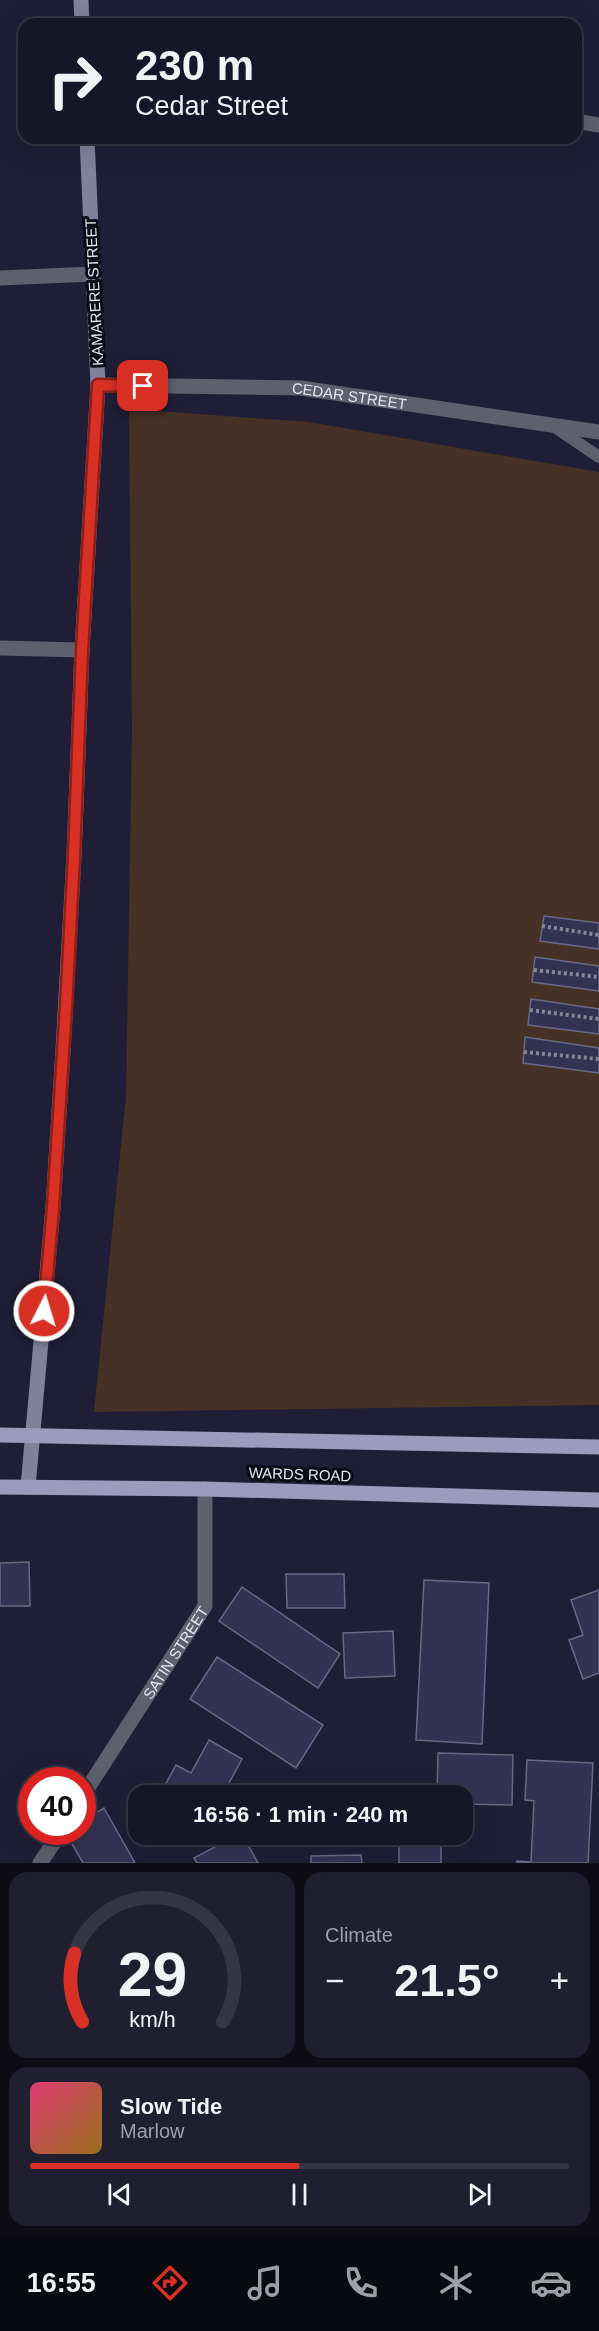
<!DOCTYPE html>
<html lang="en">
<head>
<meta charset="utf-8">
<style>
  body { margin:0; font-family:Helvetica,sans-serif; background:#201f30; color:#f1f3f6; height:100vh; display:flex; flex-direction:column; font-size:22px; white-space:nowrap }
  * { box-sizing:border-box; margin:0 }
  p { font-size:20px; color:#9e9fa8 }
  .icon { flex:none; width:33px; height:33px; fill:none; stroke:currentColor; stroke-width:2; stroke-linecap:round; stroke-linejoin:round }
  .map { position:relative; height:1863px; overflow:hidden }
  .sheet { display:flex; flex-direction:column; gap:9px; padding:9px; background:#0d0c16; flex:1 }
  .sheet>* { flex:none }
  .guide { position:absolute; left:18px; top:18px; width:564px; height:126px; border-radius:18px; box-shadow:0 6px 24px #0002,0 0 0 2px #363545; background:#171628; color:#f1f3f6; overflow:hidden }
  .speed { position:absolute; left:18px; top:1767px; display:flex; gap:12px; font-size:30px; font-weight:700; text-align:center }
  .speed>* { display:grid; place-content:center; width:78px; height:78px; border-radius:50%; background:#171628; box-shadow:0 6px 24px #0002,0 0 0 2px #363545; line-height:1 }
  .speed .limit { border:9px solid #d22; background:#fff; color:#111 }
  .pin { position:absolute; display:grid; place-items:center; width:51px; height:51px; color:#fff; margin:-26px; border-radius:12px; box-shadow:0 3px 9px #0006 }
  .me { position:absolute; width:66px; margin:-33px; rotate:5deg; stroke-linejoin:round; filter:drop-shadow(0 0 4px #0008) }
  .turn { display:flex; align-items:center; gap:21px; height:126px; padding:0 18px; font-size:27px }
  .turn .icon { width:78px; height:78px; stroke-width:2.5 }
  .turn b { display:block; font-size:42px; line-height:51px }
  .big { font-size:45px; font-weight:700; line-height:1.1 }
  .sheet .card { flex:1; display:flex; flex-direction:column; justify-content:center; gap:9px; min-width:0; padding:0 21px; border-radius:18px; background:#201f30 }
  .sheet .dial { align-items:center; gap:0 }
  .dial svg { height:156px; overflow:visible; fill:none; stroke:#363545; stroke-width:7; stroke-linecap:round; text-anchor:middle }
  .dial text { fill:#f1f3f6; stroke:none }
  .song { display:flex; align-items:center; gap:18px }
  .cover { width:72px; height:72px; border-radius:9px; background:linear-gradient(135deg,hsl(340 70% 55%),hsl(40 70% 35%)) }
  .played { height:6px; border-radius:3px; background:linear-gradient(90deg,#d93025 50%,#363545 50%) }
  .keys { display:flex; justify-content:space-around; direction:ltr }
  .heat { display:flex; justify-content:space-between; align-items:center; font-size:33px; direction:ltr }
  .sheet .tiles { flex:1; display:grid; gap:9px; grid-template-columns:1fr 1fr }
  .card:last-child { grid-column:span 2 }
  .trip { position:absolute; left:128px; top:1785px; width:345px; height:60px; border-radius:18px; background:#171628; box-shadow:0 6px 24px #0002,0 0 0 2px #363545; font-weight:700; line-height:60px; text-align:center }
  .tabs { display:flex; height:96px; justify-content:space-around; align-items:center; background:#090910; color:#9e9fa8 }
  .tabs .icon { width:42px; height:42px }
  .tabs .active { color:#d93025 }
  .tabs b { font-size:27px; color:#f1f3f6 }
  .map>svg:first-child { display:block }
</style>
</head>
<body>
<div class="map">
<svg width="599" height="1863" viewBox="0 0 599 1863">
  <rect width="100%" height="100%" fill="#1f1e36"/>
  <path fill="#453126" d="M129 409 309 422 599 472V1405L94 1412 126 1096 132 732Z"/>
  <path fill="#333253" stroke="#696987" stroke-width="1.5" d="M544 916 599 923V949L540 941Z
    M535 957 599 966V991L532 982Z
    M531 999 599 1009V1034L528 1025Z
    M525 1037 599 1048V1073L523 1063Z
    M29 1562 30 1606H0V1563Z
    M286 1574H344L345 1608H287Z
    M424 1580 489 1583 482 1744 416 1740Z
    M242 1587 340 1654 318 1688 219 1621Z
    M599 1590V1673L583 1679 569 1640 583 1635 571 1600Z
    M393 1631 395 1676 345 1678 343 1633Z
    M217 1657 323 1725 296 1768 190 1699Z
    M209 1740 242 1759 222 1796H159L176 1765 191 1773Z
    M438 1753 513 1755 512 1805 462 1804V1796H437Z
    M527 1760 593 1763 588 1863H517V1861L531 1862 534 1801 525 1800Z
    M104 1808 135 1863H83L65 1832H82V1821Z
    M239 1834H242L258 1863H197L194 1858Z
    M399 1834H441V1863H399Z
    M361 1855 362 1863H311V1856Z"/>
  <g fill="none" stroke-linecap="round" stroke-linejoin="round">
    <path stroke="#87869b" stroke-width="4" stroke-dasharray="3 3" stroke-linecap="butt" d="M542 926 599 935
      M534 970 599 977
      M530 1010 599 1019
      M524 1052 599 1059"/>
    <path stroke="#5e5f6f" stroke-width="12" d="M552 425 599 457"/>
    <g stroke="#5e5f6f" stroke-width="15">
      <path d="M576 121 599 125"/>
      <path d="M0 278 93 274"/>
      <path id="s1" d="M98 385 301 388 599 432"/>
      <path d="M0 648 82 650"/>
      <path id="s2" d="M82 1797 205 1606V1489"/>
      <path d="M40 1863 61 1832"/>
    </g>
    <path stroke="#80819b" stroke-width="15" d="M81 0 82 24
      M28 1487 53 1207 63 1051 74 856 82 650 98 385 87 138"/>
    <path stroke="#9b9cbd" stroke-width="15" d="M0 1435 599 1447
      M0 1487 205 1489 599 1500"/>
  </g>
  <g fill="none" stroke-linecap="round" stroke-linejoin="round">
    <defs>
      <path id="route" d="M44 1311 53 1207 66 1007 74 856 82 650 98 385 143 386"/>
    </defs>
    <use href="#route" stroke="#8d1f18" stroke-width="15"/>
    <use href="#route" stroke="#d93025" stroke-width="10"/>
  </g>
  <g text-anchor="middle" dominant-baseline="central" stroke-width="6" stroke-linejoin="round" paint-order="stroke">
    <g font-size="15" fill="#e4e4f5" stroke="#0a0a14">
      <text transform="translate(94 292) rotate(-93)">KAMARERE STREET</text>
      <text stroke="none"><textPath href="#s1" startOffset="252">CEDAR STREET</textPath></text>
      <text transform="translate(300 1474) rotate(2)">WARDS ROAD</text>
      <text stroke="none"><textPath href="#s2" startOffset="172">SATIN STREET</textPath></text>
    </g>
  </g>
</svg>
<div class="speed"><div class="limit">40</div></div>
<div class="pin" style="left:143px;top:386px;background:#d93025"><svg class="icon" aria-label="arrive" viewBox="0 0 24 24"><path d="M6 21V4h12l-3 4 3 4H6"/></svg></div>
<svg class="me" style="left:44px;top:1311px" viewBox="-20 -20 40 40"><circle r="17" fill="#d93025" stroke="#fff" stroke-width="3"/><path d="M0-11L8 9 0 5-8 9z" fill="#fff"/></svg>
<div class="trip">16:56 · 1 min · 240 m</div>
<div class="guide">
<div class="turn"><svg class="icon" aria-label="right" viewBox="0 0 24 24"><path d="M7 20v-9h11M14 6l5 5-5 5"/></svg><div><b>230 m</b>Cedar Street</div></div>
</div>
</div>
<section class="sheet">
<div class="tiles">
<div class="card dial"><svg viewBox="0 0 100 80">
<path d="M14 69A42 42 0 1 1 86 69"/>
<path d="M14 69A42 42 0 0 1 10 34" stroke="#d93025"/>
<text x="50" y="56" font-size="32" font-weight="700">29</text>
<text x="50" y="72" font-size="11">km/h</text>
</svg></div>
<div class="card"><p>Climate</p>
<div class="heat"><a>−</a><b class="big">21.5°</b><a>+</a></div>
</div>
<div class="card">
<div class="song"><i class="cover"></i><div><b>Slow Tide</b><p>Marlow</p></div></div>
<div class="played"></div>
<div class="keys"><svg class="icon" aria-label="previous" viewBox="0 0 24 24"><path d="M18 5L8 12l10 7zM5 5v14"/></svg><svg class="icon" aria-label="pause" viewBox="0 0 24 24"><path d="M8 5v14M16 5v14"/></svg><svg class="icon" aria-label="next" viewBox="0 0 24 24"><path d="M6 5l10 7-10 7zM19 5v14"/></svg></div>
</div>
</div>
</section>
<nav class="tabs">
<b>16:55</b>
<svg class="icon active" aria-label="directions" viewBox="0 0 24 24"><path d="M12 3l9 9-9 9-9-9zM9 14v-3h6M13 9l2 2-2 2"/></svg>
<svg class="icon" aria-label="music" viewBox="0 0 24 24"><path d="M9 18V5l10-2v13"/><circle cx="6" cy="18" r="3"/><circle cx="16" cy="16" r="3"/></svg>
<svg class="icon" aria-label="phone" viewBox="0 0 24 24"><path d="M5 4h4l2 5-3 2q2 4 5 5l2-3 5 2v4C11 20 4 13 5 4z"/></svg>
<svg class="icon" aria-label="climate" viewBox="0 0 24 24"><path d="M12 3v18M4 7l16 10M4 17L20 7"/></svg>
<svg class="icon" aria-label="car" viewBox="0 0 24 24"><path d="M5 17H2v-5l4-1 3-4h7l3 4 3 1v5h-3M9 17h6M6 11h13"/><circle cx="7" cy="17" r="2"/><circle cx="17" cy="17" r="2"/></svg>
</nav>
</body>
</html>
